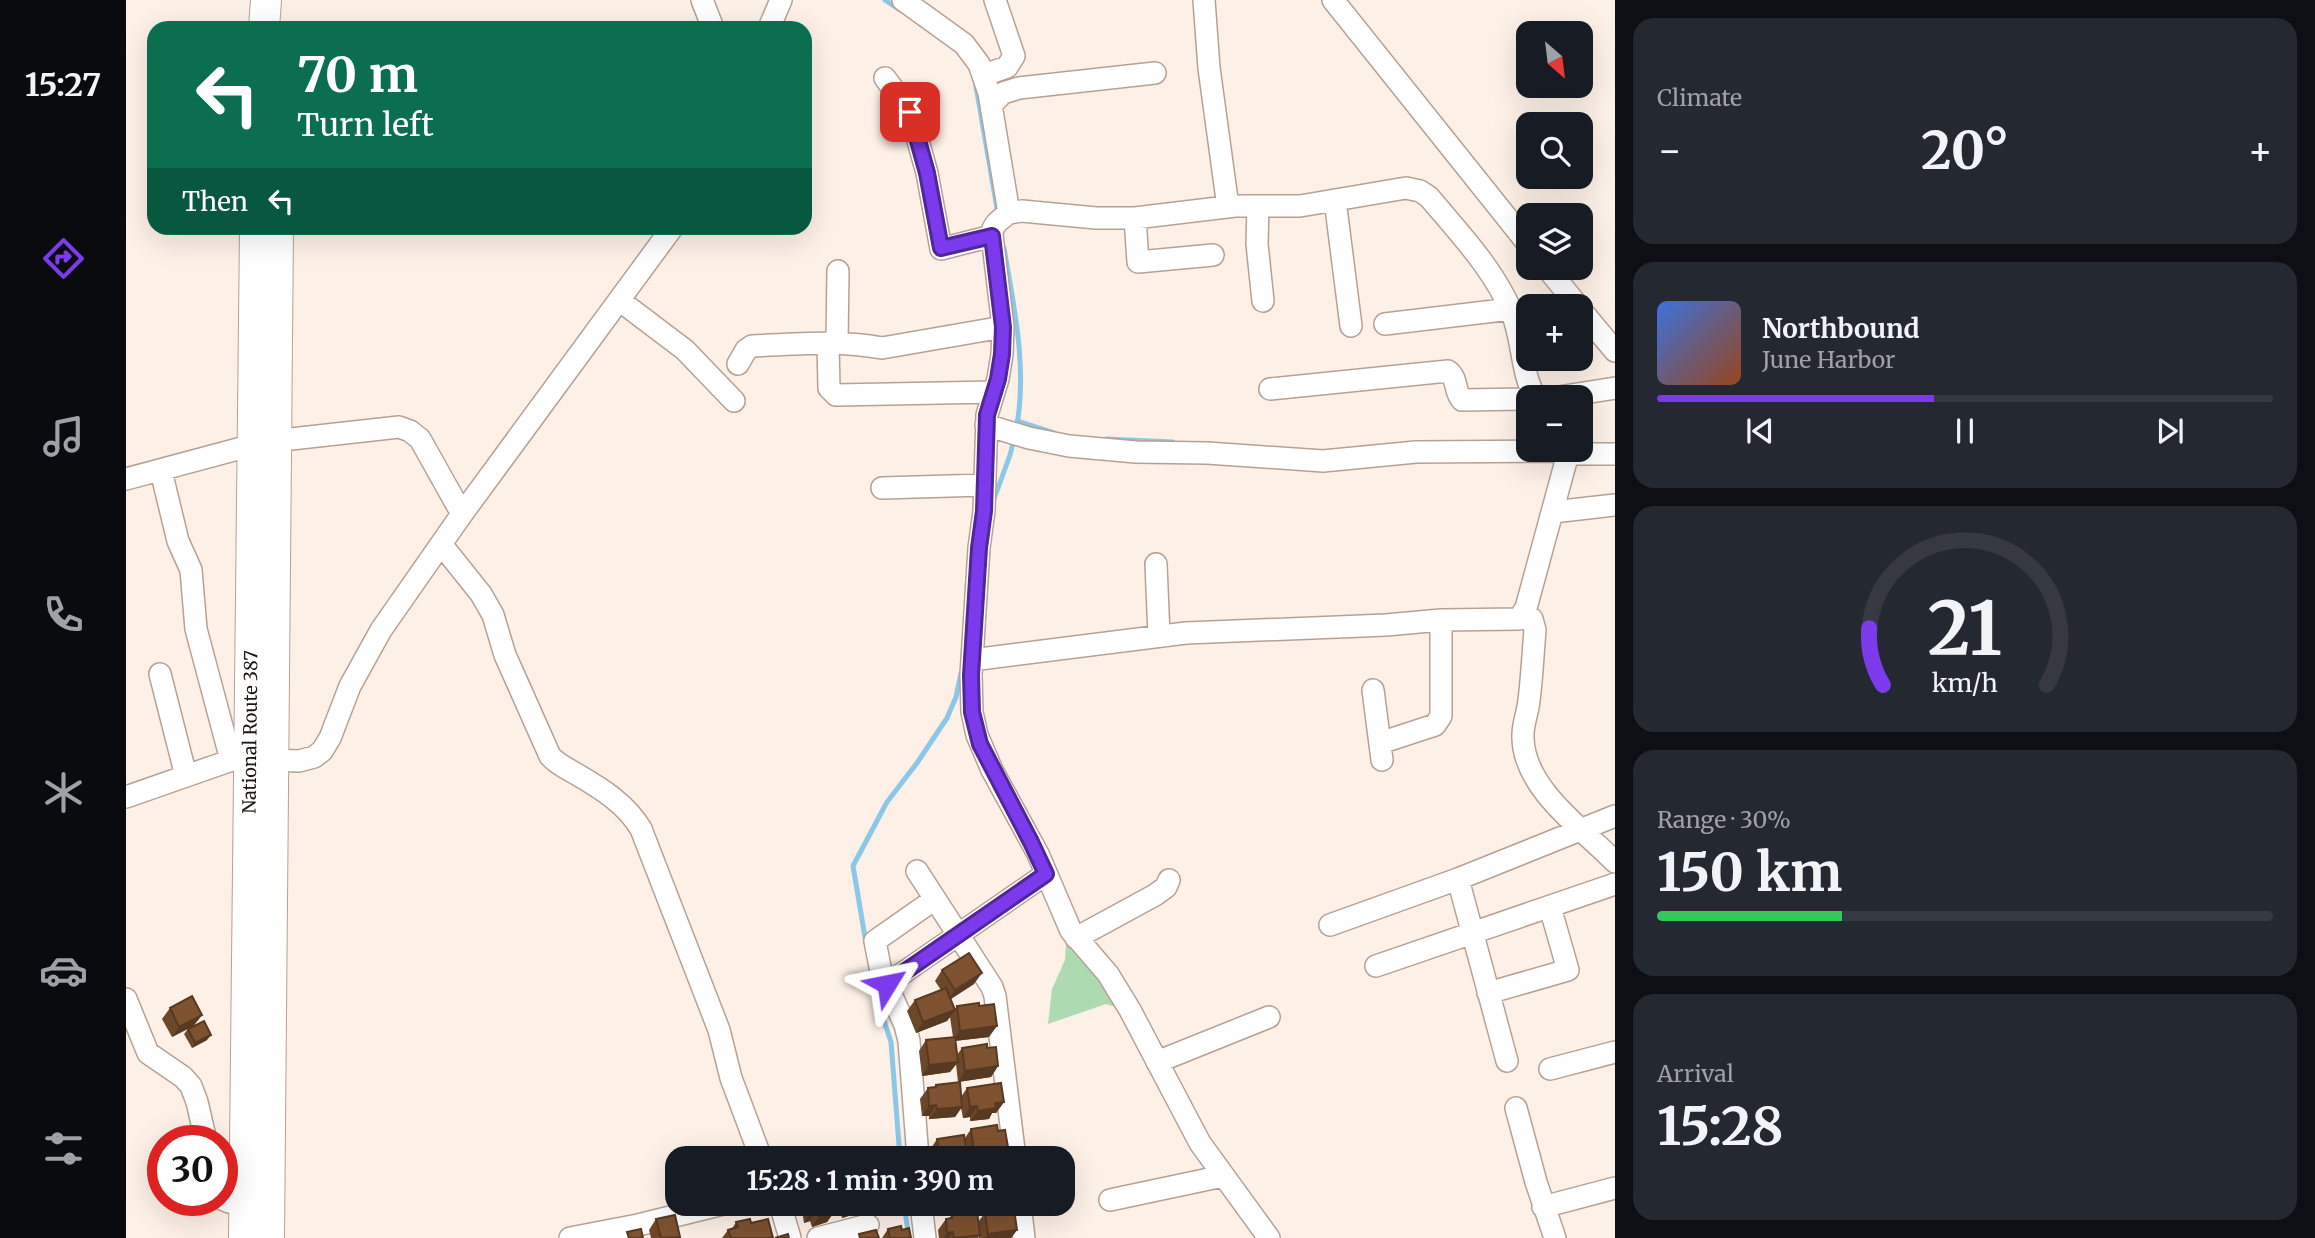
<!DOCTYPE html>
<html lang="en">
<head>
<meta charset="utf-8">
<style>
  body { margin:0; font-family:Merriweather,serif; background:#242831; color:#f1f3f6; height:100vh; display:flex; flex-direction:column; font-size:26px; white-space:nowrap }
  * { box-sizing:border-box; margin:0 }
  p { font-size:23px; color:#9ea1a6 }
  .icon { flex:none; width:38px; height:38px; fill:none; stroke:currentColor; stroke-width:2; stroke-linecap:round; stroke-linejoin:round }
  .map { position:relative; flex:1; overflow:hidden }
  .sheet { display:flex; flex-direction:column; gap:18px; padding:18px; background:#0d0f14; width:700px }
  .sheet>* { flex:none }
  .hud { position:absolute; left:21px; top:21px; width:665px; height:214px; border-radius:21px; box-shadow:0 7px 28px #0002; background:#0b6e4f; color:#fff; overflow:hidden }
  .needle { width:46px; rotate:152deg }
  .buttons { position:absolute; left:1390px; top:21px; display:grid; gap:14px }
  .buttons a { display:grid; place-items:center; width:77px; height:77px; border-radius:14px; background:#171b24; box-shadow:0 7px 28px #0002; font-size:35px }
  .speed { position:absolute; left:21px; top:1125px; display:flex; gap:14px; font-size:35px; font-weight:700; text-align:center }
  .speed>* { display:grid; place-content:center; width:91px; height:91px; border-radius:50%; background:#171b24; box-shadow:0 7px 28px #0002; line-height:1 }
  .speed .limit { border:10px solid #d22; background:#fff; color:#111 }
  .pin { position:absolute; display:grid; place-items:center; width:60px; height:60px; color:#fff; margin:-30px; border-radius:14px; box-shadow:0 4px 10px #0006 }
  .me { position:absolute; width:77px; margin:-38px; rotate:55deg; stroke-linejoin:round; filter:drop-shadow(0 0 5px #0008) }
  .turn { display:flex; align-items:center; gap:24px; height:147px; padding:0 35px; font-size:32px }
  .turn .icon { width:91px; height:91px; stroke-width:2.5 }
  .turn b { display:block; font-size:49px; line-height:60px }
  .then { display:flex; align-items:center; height:66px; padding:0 35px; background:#0003; gap:14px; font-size:26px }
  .big { font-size:52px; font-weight:700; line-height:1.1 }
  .sheet .card { flex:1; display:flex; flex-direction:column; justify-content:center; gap:10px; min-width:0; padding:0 24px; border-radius:21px; background:#242831 }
  .sheet .dial { align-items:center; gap:0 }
  .dial svg { height:182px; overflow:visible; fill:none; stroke:#363941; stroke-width:7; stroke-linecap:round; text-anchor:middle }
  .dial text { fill:#f1f3f6; stroke:none }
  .song { display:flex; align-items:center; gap:21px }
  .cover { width:84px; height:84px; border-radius:10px; background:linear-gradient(135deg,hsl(220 70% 55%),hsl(20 70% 35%)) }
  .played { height:7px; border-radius:4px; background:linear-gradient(90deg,#7c3aed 45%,#363941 45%) }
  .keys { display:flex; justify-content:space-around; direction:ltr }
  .heat { display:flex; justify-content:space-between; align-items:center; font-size:38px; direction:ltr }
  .charge { height:10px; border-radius:5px; background:linear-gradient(90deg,#34c759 30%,#363941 0) }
  .trip { position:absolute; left:539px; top:1146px; width:410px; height:70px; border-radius:21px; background:#171b24; box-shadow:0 7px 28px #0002; font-weight:700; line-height:70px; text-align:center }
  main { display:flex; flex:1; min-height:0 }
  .menu { display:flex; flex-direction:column; width:126px; justify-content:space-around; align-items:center; background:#090b0e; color:#9ea1a6 }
  .menu .icon { width:49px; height:49px }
  .menu .active { color:#7c3aed }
  .menu b { font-size:32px; color:#f1f3f6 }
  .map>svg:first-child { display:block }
</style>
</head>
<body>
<main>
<nav class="menu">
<b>15:27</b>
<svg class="icon active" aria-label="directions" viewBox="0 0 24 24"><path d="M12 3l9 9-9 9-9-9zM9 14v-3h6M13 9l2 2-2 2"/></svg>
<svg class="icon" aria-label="music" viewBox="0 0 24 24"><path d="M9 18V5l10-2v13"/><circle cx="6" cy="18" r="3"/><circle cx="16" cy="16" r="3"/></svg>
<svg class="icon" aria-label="phone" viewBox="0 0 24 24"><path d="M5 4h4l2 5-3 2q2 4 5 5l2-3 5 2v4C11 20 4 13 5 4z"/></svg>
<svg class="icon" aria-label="climate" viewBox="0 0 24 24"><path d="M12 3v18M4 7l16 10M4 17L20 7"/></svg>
<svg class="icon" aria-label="car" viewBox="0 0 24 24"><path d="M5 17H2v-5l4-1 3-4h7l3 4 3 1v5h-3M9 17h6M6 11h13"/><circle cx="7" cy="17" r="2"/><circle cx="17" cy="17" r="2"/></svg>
<svg class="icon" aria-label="filters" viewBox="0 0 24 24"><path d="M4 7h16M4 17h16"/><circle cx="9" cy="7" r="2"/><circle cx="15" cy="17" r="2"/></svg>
</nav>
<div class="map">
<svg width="1489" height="1238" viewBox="0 0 1489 1238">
  <rect width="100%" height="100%" fill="#fdf0e7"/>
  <path fill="#addab0" d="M940 944 948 946 997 1009 980 1004 922 1024 926 989 939 960Z"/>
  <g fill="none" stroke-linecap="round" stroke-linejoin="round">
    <path stroke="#8bc7e7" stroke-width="5" d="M759 0 774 10
      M850 86 872 214
      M878 248C888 307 902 370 890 430
      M891 421 928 433
      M980 439 1047 442
      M868 499 884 455 888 439
      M740 943 727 866 761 802 791 763 821 718 830 697 835 673
      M746 974 753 1006 765 1042 774 1158
      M778 1204 783 1238"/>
    <defs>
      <path id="minor" d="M576 0 587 28
        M777 0 838 44 853 64 863 93 883 213C875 219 866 224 866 235L877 327 876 354 872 379 861 415 858 511 853 548 845 675 846 712 851 735 866 770 912 854 945 931 982 974 1004 1010 1074 1143 1143 1238
        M1078 0 1083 68 1102 207
        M1207 0 1402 244
        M643 28 655 0
        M858 75 881 67 888 56 869 0
        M759 78 784 112 801 173 815 249 866 236
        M865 105 877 93 893 88 1029 73
        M1209 200 1225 326
        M1132 206 1131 244 1137 301
        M883 213 896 211 970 218H1009L1109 206H1174L1280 188 1294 191 1303 197C1333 233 1368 269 1386 313 1397 340 1395 372 1409 397
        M1009 218 1012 262 1087 255
        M1421 268 1452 306
        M493 300 559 350 608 401
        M1454 309 1489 351
        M1259 324 1385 309
        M702 343 703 388 710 395 867 392
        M711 343 712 271
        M612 364 620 350 626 346C669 344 713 340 756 348L877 327
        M1144 389 1322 371C1332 378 1328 392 1336 400L1402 399
        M1432 397 1489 388
        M860 425 903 438 943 446 1010 452 1081 453 1197 461 1290 452 1435 451 1442 454H1489
        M35 471 52 541 65 570 70 629 105 760
        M0 479 138 442 273 427 284 431 294 439 336 514
        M756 488 858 485
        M1427 512 1489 505
        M315 544 355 594 367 615 379 655 424 756C432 765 442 769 452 775 476 789 500 804 515 829L593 1030 605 1078 635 1158
        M1030 564 1033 636
        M1398 613 1406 619 1409 630C1407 653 1406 677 1403 700 1402 713 1396 725 1397 738 1398 789 1457 829 1489 862
        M846 660 1060 633 1260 625 1315 620 1393 619 1400 608 1443 450
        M34 674 60 776
        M1247 690 1256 760
        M1254 743 1309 725 1315 716V620
        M0 797 103 761 114 759 173 761 188 757 196 751 204 738 224 686 255 630 336 514 546 228
        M791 871 866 987 869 996 889 1158
        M1332 879 1381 1061
        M1204 925 1332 879 1489 816
        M950 938 1029 895 1040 887 1043 880
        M1250 966 1489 884
        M761 984 920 874
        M1362 993 1442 970 1424 907
        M0 999 22 1053 57 1077 65 1086 71 1102 80 1141
        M1031 1062 1143 1017
        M1424 1069 1489 1052
        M1390 1108 1410 1182 1429 1238
        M792 1158 783 1041 779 1025 755 972 749 941 809 899
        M96 1199 103 1202 118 1203
        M984 1200 1097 1176
        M654 1204 664 1238
        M795 1204 799 1238
        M894 1204 898 1238
        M1417 1207 1489 1188
        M444 1238 512 1225 597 1204
        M692 1238 742 1225"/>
      <g id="highway">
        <path d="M138 28 140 0"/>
        <path id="s1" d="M118 1238 129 228"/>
        <path d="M143 1238 152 228"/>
      </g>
    </defs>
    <use href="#minor" stroke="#b6a295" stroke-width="24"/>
    <use href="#highway" stroke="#b6a295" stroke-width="32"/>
    <use href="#minor" stroke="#fff" stroke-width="21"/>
    <use href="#highway" stroke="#fff" stroke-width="30"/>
  </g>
  <path fill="#6c4729" d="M816 970 848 984 824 999 828 1010 831 1006 863 1037 829 1041 831 1055 836 1048H861L872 1066 865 1077 832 1082 830 1064 824 1072 796 1076 793 1051 800 1040 827 1037 824 1017 821 1021 790 1033 781 1011 789 1000 815 990 809 981Z
    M44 1008 76 1015 68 1025 81 1040 66 1048 58 1034 62 1029 46 1037 36 1019Z
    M810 1085 835 1097 841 1088 878 1102 870 1113H866L863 1119 844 1121V1117L837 1118 835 1108 829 1117 803 1119V1116H796L794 1099 802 1088 808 1087Z
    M845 1129 872 1131 883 1153 878 1158H805L804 1150 811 1139 839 1138Z
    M675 1204H711L708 1209 709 1211 701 1222 686 1227 684 1221 678 1223Z
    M712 1204H743L738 1211 716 1218Z
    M746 1204H774L773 1206 757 1209V1206L747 1209Z
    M807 1204H841L840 1206 808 1210Z
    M859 1213 891 1230 885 1238H853V1237L852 1238H813L812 1230 820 1219 823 1218 826 1215 852 1222Z
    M530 1219 554 1237 553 1238H525L523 1230Z
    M610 1222 647 1238H596L602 1230 606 1229Z
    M762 1229 776 1230 785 1238H756Z"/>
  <path fill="#583922" d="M856 973 848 984 822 1001 829 990Z
    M829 1010 821 1021 790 1033 797 1022Z
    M76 1015 68 1025 46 1037 53 1027Z
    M871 1026 863 1037 827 1041 834 1031Z
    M85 1035 81 1040 66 1048 69 1043Z
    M832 1062 824 1072 796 1076 803 1065Z
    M872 1066 865 1077 832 1082 839 1071Z
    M878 1102 870 1113H866L863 1119 844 1121 852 1111 869 1103Z
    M810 1105 803 1116H796L803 1106Z
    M851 1106 844 1117 837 1118 844 1107Z
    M836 1107 829 1117 803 1119 811 1109Z
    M855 1151 849 1158H844L848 1152Z
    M883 1153 878 1158H855L856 1157Z
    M711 1204 706 1212 709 1211 701 1222 686 1227 693 1216 707 1206Z
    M734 1204H743L738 1211 716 1218 723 1207Z
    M751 1204H758L757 1206 747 1209Z
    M761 1204H774L773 1206 757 1209Z
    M813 1204H841L840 1206 808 1210Z
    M691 1210 684 1221 678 1223 685 1212Z
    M891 1230 885 1238H859L862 1234Z
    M827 1232 823 1238H818L821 1233Z"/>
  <path fill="#7e5230" stroke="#583922" stroke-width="2" d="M843 953 856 973 829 990 816 970Z
    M820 988 829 1010 797 1022 789 1000Z
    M66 996 76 1015 53 1027 44 1008Z
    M853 1003V1006L868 1004 871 1026 834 1031 831 1006Z
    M78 1021 85 1035 69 1043 62 1029Z
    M829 1037 832 1062 803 1065 800 1040Z
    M861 1044V1048L870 1047 872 1066 839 1071 836 1048Z
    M834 1082 836 1107 811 1109 810 1105 803 1106 802 1088 810 1087V1085Z
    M875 1083 878 1102 869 1103 870 1108 852 1111 851 1106 844 1107 841 1088Z
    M871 1125 872 1131 879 1130 883 1153 856 1157 855 1151 848 1152 845 1129Z
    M838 1135 841 1156 827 1158H814L811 1139Z
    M684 1204H711L707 1206 709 1211 693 1216 691 1210 685 1212Z
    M722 1204H734L723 1207Z
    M888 1209 891 1230 862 1234 859 1213Z
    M851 1211 854 1235 828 1238 827 1232 821 1233 820 1219 826 1218V1215Z
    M549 1215 554 1237 535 1238 530 1219Z
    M624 1219 625 1223 642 1219 647 1238H605L602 1230 612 1227 610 1222Z
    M775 1226 776 1230 783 1228 785 1238H764L762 1229Z
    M515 1229 517 1238H503L501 1232Z
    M750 1230 753 1238H734L733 1234Z
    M662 1234 663 1238H649Z"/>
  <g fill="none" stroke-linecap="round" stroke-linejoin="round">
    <defs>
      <path id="route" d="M761 984 920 874 905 842 854 744 846 712 845 675 853 548 858 511 861 415 872 379 876 354 877 327 866 236 815 248 801 173 784 112"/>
    </defs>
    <use href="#route" stroke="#51269a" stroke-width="18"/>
    <use href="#route" stroke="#7c3aed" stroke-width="12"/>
  </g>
  <g text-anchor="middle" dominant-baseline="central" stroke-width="7" stroke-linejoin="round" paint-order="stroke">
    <g font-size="18" fill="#1d1611" stroke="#fff">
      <text stroke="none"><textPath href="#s1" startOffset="506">National Route 387</textPath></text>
    </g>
  </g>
</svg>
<div class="buttons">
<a><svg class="needle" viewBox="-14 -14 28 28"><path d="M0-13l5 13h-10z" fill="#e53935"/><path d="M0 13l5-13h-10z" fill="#9ea1a6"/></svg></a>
<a><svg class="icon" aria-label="search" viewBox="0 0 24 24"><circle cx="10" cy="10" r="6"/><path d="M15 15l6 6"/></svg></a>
<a><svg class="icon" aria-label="layers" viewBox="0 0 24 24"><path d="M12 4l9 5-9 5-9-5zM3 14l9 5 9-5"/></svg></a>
<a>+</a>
<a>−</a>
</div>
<div class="speed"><div class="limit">30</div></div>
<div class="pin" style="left:784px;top:112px;background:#d93025"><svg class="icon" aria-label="arrive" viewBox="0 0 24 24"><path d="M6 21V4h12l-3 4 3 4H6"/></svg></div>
<svg class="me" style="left:761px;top:984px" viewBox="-20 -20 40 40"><path d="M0-17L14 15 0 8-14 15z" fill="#7c3aed" stroke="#fff" stroke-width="4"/></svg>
<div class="trip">15:28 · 1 min · 390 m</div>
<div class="hud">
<div class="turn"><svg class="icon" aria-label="left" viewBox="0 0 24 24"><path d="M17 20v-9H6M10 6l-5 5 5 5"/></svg><div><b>70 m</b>Turn left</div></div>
<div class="then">Then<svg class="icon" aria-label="left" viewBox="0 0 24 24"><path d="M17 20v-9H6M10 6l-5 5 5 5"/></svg></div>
</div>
</div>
<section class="sheet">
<div class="card"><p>Climate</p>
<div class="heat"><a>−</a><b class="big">20°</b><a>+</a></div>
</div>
<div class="card">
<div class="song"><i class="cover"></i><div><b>Northbound</b><p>June Harbor</p></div></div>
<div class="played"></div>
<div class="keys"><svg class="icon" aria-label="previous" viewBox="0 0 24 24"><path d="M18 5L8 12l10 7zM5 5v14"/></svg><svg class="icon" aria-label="pause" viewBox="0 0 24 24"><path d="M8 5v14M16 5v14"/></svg><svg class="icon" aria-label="next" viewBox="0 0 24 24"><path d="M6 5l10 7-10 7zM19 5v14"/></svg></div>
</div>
<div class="card dial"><svg viewBox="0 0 100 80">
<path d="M14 69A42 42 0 1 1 86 69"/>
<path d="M14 69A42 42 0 0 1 8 44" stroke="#7c3aed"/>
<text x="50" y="56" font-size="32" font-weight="700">21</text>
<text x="50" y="72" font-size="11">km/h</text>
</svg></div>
<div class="card"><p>Range · 30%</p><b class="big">150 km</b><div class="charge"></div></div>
<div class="card"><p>Arrival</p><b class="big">15:28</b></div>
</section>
</main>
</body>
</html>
